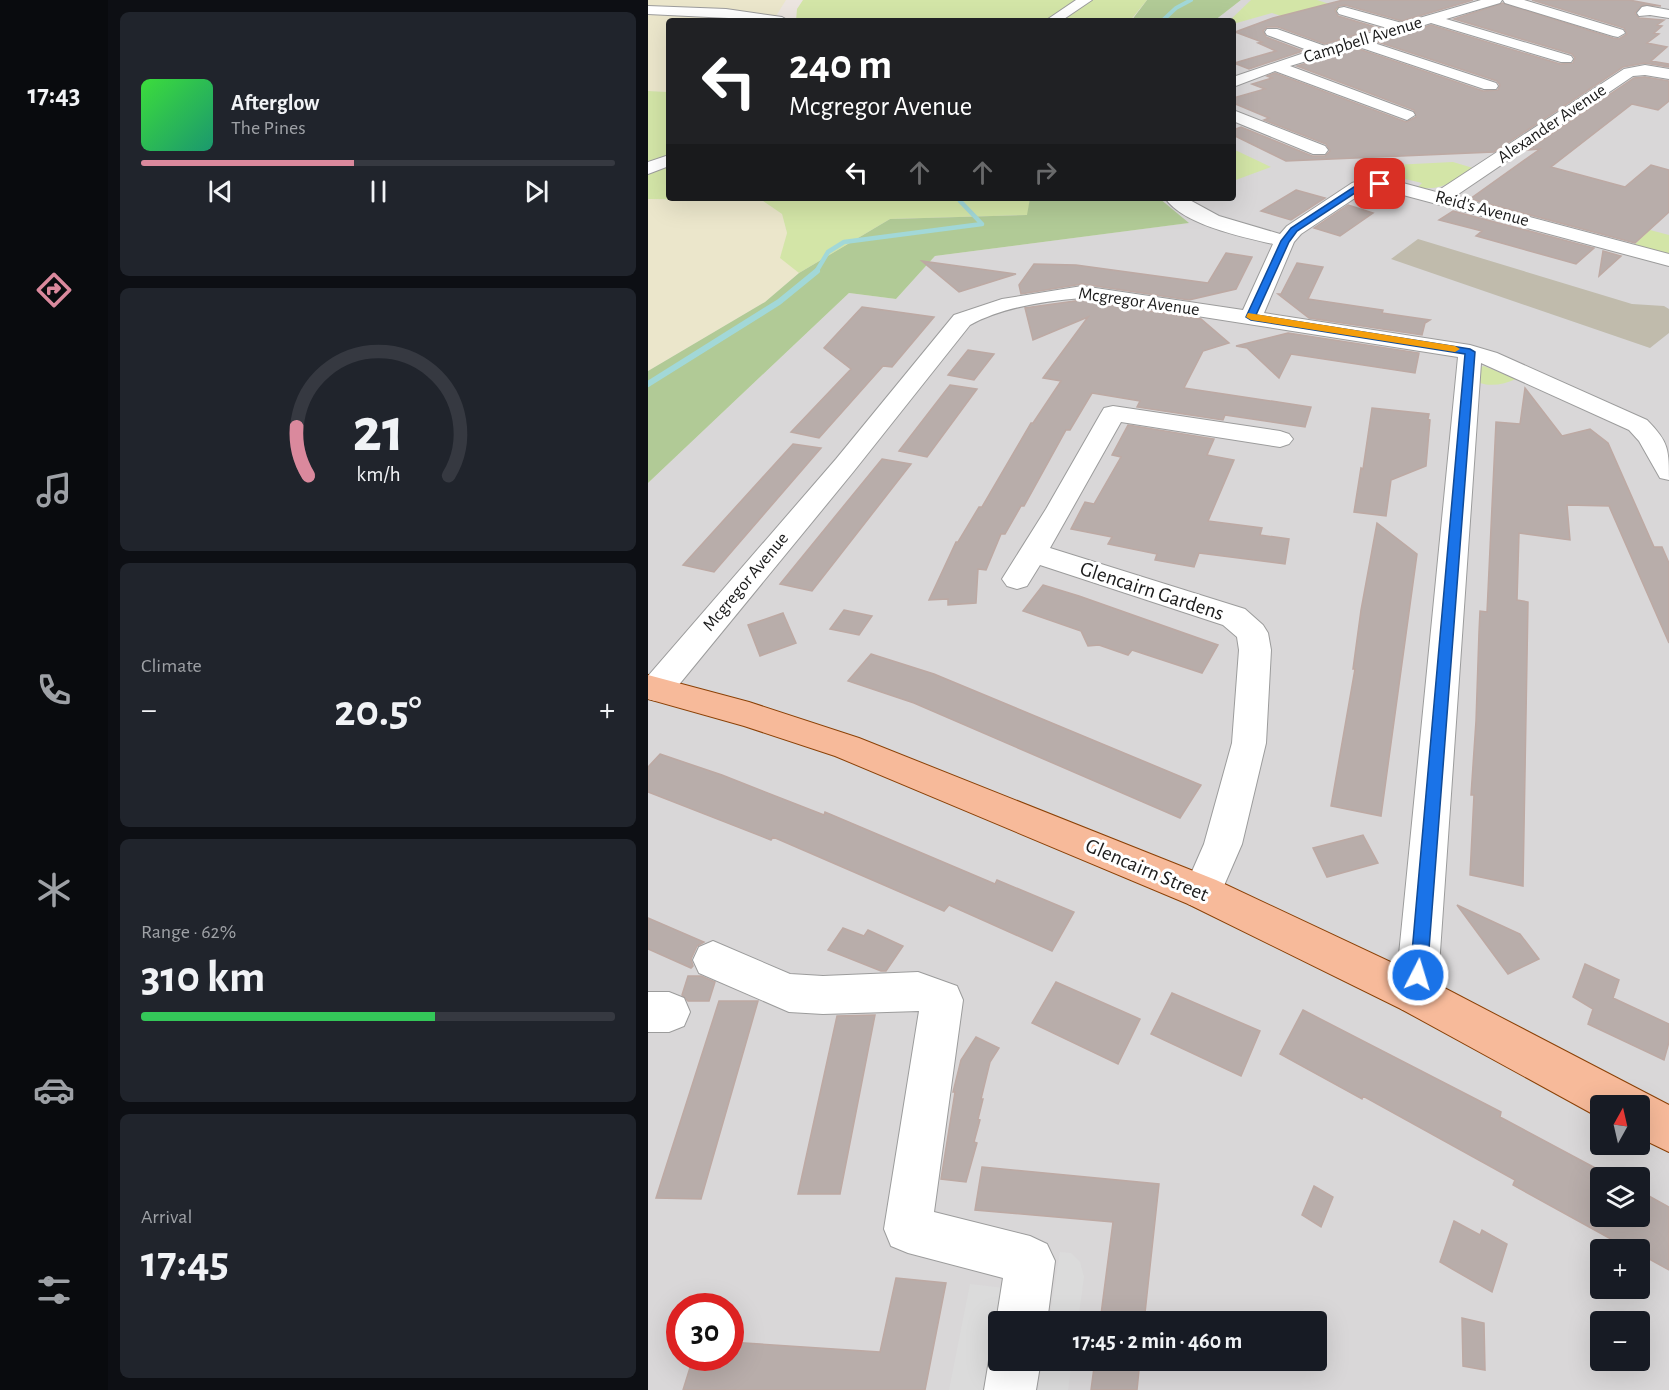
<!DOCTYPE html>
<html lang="en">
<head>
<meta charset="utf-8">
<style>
  body { margin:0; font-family:"Alegreya Sans",sans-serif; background:#20242c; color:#f1f3f6; height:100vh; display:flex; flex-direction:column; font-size:22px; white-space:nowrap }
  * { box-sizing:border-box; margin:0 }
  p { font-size:20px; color:#9ea1a6 }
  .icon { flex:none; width:33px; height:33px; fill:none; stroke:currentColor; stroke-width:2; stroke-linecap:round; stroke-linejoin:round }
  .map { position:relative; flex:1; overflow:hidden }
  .panel { display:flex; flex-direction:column; gap:12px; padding:12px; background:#0d0f14; width:540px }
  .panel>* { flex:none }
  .banner { position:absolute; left:18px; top:18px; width:570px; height:183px; border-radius:6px; box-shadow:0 6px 24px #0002; background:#202124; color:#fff; overflow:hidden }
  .needle { width:39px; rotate:8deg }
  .tools { position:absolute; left:942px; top:1095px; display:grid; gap:12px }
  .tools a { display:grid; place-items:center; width:60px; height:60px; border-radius:6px; background:#171b24; box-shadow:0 6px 24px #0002; font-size:30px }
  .speed { position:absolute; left:18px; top:1293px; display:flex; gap:12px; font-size:30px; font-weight:700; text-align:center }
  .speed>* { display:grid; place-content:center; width:78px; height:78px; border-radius:50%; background:#171b24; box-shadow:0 6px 24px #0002; line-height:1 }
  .speed .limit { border:9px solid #d22; background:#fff; color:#111 }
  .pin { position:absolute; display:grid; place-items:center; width:51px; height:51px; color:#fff; margin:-26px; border-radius:12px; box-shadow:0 3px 9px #0006 }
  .me { position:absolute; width:66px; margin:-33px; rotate:5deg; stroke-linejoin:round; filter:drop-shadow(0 0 4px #0008) }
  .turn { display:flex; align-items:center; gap:21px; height:126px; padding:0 24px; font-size:27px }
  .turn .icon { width:78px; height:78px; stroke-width:2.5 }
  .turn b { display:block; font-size:42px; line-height:51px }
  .lanes { display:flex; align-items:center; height:57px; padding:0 24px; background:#0003; justify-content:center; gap:30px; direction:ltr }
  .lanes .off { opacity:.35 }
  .big { font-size:45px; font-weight:700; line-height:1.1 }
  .panel .widget { flex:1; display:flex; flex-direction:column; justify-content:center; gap:9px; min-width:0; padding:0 21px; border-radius:9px; background:#20242c }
  .panel .dial { align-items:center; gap:0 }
  .dial svg { height:156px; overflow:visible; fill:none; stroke:#363941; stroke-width:7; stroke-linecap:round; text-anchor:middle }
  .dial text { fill:#f1f3f6; stroke:none }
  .song { display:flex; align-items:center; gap:18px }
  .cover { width:72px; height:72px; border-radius:9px; background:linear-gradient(135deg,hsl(120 70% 55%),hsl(160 70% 35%)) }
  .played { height:6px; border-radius:3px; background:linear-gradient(90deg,#da899d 45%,#363941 45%) }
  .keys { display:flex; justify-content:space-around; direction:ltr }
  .heat { display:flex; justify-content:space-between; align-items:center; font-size:33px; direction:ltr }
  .charge { height:9px; border-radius:4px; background:linear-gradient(90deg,#34c759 62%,#363941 0) }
  .trip { position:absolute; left:340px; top:1311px; width:339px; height:60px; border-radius:6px; background:#171b24; box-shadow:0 6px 24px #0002; font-weight:700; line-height:60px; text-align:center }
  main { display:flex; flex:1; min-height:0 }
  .dock { display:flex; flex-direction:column; width:108px; justify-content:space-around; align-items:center; background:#090b0e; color:#9ea1a6 }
  .dock .icon { width:42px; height:42px }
  .dock .current { color:#da899d }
  .dock b { font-size:27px; color:#f1f3f6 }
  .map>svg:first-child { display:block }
</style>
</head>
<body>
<main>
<nav class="dock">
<b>17:43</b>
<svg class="icon current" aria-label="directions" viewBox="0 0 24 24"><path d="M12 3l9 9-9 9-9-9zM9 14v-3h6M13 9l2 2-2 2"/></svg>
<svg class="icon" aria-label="music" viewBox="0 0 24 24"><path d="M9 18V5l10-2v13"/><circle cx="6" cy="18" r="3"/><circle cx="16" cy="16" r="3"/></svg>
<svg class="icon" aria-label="phone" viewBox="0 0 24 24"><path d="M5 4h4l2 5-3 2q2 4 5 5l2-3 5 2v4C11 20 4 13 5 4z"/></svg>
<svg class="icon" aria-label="climate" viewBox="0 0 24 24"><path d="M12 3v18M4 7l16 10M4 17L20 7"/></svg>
<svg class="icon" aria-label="car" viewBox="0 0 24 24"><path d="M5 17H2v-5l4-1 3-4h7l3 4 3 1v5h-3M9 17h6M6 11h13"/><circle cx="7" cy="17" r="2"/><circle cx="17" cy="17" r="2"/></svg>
<svg class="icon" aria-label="filters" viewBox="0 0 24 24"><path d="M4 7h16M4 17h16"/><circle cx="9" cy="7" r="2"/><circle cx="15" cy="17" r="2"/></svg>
</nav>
<section class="panel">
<div class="widget">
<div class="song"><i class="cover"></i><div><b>Afterglow</b><p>The Pines</p></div></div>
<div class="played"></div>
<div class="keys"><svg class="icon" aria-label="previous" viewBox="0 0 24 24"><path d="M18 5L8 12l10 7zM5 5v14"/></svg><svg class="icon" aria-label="pause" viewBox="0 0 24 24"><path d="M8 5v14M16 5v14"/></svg><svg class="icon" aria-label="next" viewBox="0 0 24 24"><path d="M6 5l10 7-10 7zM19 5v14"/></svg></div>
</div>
<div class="widget dial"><svg viewBox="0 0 100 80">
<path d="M14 69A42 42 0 1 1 86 69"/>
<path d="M14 69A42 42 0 0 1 8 44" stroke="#da899d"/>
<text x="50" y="56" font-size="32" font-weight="700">21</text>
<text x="50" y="72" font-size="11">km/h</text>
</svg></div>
<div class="widget"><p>Climate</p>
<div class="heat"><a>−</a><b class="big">20.5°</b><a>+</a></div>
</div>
<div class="widget"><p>Range · 62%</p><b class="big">310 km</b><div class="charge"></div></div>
<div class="widget"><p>Arrival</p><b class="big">17:45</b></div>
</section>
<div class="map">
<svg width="1021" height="1390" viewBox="0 0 1021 1390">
  <rect width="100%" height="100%" fill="#ece5e0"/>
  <path fill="#d9d7d8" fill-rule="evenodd" d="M593 0H1021V1390H0V483L201 293 248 299 287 256 540 223 511 198H585V21H566ZM952 1106H992V1144H952ZM952 1178H992V1216H952ZM952 1250H992V1288H952ZM32 1306H82V1358H32ZM351 1322H669V1360H351ZM952 1322H992V1360H952Z"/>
  <path fill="#c0bbac" d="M770 239 984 304 1016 306 1021 309V333L1002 348 743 259Z"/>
  <path fill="#ebe6cb" d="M0 0H138L128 16 0 8Z
    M0 12 83 17 103 21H21V92L0 91Z
    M0 199 115 201 134 214 139 233 133 257 151 273 117 302 0 371Z"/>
  <path fill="#d3e5a7" d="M155 0H499L482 21H148L149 9Z
    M603 0H669L697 9 651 22 624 13 585 24V21H581Z
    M0 91 21 92V155L0 162Z
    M585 149 623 167 585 181Z
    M805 162 825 168C807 180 793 192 770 187L774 183 740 175 735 179 728 176 745 165Z
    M21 164V198H382L380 215 242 219 151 273 132 258 139 233 134 214 115 201 0 199V173Z
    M1002 230 1021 235V254L986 245Z
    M836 366 868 379C857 384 844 387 832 383L833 367Z"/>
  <path fill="#b1ca96" d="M499 0H593L566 21H483Z
    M382 198H511L541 223 287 256 248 299 201 293 0 483V371L117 302 151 273 242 219 379 215Z"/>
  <path fill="#dbdbdb" d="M412 1252 423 1253 432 1262 436 1277 430 1321H401Z
    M322 1284 356 1288 338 1390H301Z
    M394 1361H424L420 1390H390Z"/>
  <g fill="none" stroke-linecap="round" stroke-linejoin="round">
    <path stroke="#a2d8d8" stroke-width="4" d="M514 21 528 8 543 0"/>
    <path stroke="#a2d8d8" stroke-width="4.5" d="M168 272 180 252 196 242 334 224 312 201 316 198"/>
    <path stroke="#a2d8d8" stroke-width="6" d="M0 384 131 302 169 271"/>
  </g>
  <path fill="#b8adaa" stroke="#bda9a3" stroke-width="1.5" d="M695 0H825L754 21 697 5 691 6 687 10 690 16 731 28 677 44 630 27H619L615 31 618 37 655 51 601 69 586 63 628 51 610 43 614 42 587 32 625 18Z
    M884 0H981L1013 6 994 5 987 13 991 18 1016 20 1009 25 1014 26 1006 33 1011 34 999 43 1019 47 1003 61 1021 64V67L997 63 975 67 846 152 638 161 585 135V130L593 127 664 156H677L682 151 678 144 616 120 621 118 585 103V98L617 89 604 84 624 78 619 76 627 73 758 122 768 117 766 110 649 66 708 48 835 91 850 90 852 85 849 81 730 42 783 25 912 64 925 63 927 58 924 54 806 19 855 3 965 38 971 39 979 34 976 28Z
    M997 77 1021 81V101L1010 110 984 104 903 167 977 187 1003 165 1021 170V212L987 243 822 199 892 149 880 150 986 78Z
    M648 190 677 198 643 220 613 211Z
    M700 205 725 213 692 236 666 228Z
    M805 211 946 248 928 264 828 236 834 231 791 220Z
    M955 251 973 256 951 276Z
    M578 253 604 257 588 289 541 300 434 284 373 294 371 285 386 264 428 265 560 283Z
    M274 261 368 274 311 292Z
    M649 263 675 267 660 299 735 310 734 313 782 320 777 323 774 335 661 318 630 294H633Z
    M434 300 553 319 581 343 555 351 536 388 663 407 657 427 577 415 575 420 489 407 492 401 444 393 422 430H418L376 506H373L357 534H353L338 570 330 569 328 603 300 605V599L281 600 308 542H310L331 507H334L383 423H385L413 381 395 378 440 317 385 340 377 308Z
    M214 307 286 317 244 367 235 366 171 438 143 432 203 369 176 348Z
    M640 333 771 353 767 373 643 354 631 378 599 348 588 346Z
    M320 350 346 354 326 380 300 375Z
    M302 385 329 389 279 457 251 451Z
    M877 388 914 436 942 429 960 443 1006 547H1014L1021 563V643L961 506 919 505 922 540 871 533 869 600 880 602 875 886 822 875 826 795H823L828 721 831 632 832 611 839 612 848 422 872 424Z
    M724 408 781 414 780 419 782 420 778 466 743 480 738 516 706 512 713 468 715 469Z
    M480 425 566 439 559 455 586 460 560 521 614 528 612 535 641 539 637 564 551 553 546 567 507 560 509 554 460 544 464 537 423 529 437 502 446 504 473 457 464 455Z
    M145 444 173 448 66 572 35 565Z
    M234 459 263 464 164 591 132 584Z
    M729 523 769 554 733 816 683 806 707 669H705L713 610Z
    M395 585 431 596 570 645 554 673 484 650 480 655 451 645 440 646 433 631 375 611Z
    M196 610 224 616 211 635 182 629Z
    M135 613 148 643 112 656 100 625Z
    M223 654 286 674 553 785 532 818 266 703 200 681Z
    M12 754 74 775 176 815 177 812 347 884 349 880 426 912 404 951 301 905 296 911 125 837 123 840 0 792V767Z
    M715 835 730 863 679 877 665 848Z
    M809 905 872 934 891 959 860 974Z
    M0 918 56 942 49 946 43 959 45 966 43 968 0 949Z
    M195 928 216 936 220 930 255 946 238 971H233L180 950Z
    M937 964 971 980 965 998 1021 1024V1042L1016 1060 940 1024 945 1009 925 997Z
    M40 976H53L67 982 61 1001H40L34 995Z
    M408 982 492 1019 470 1064 384 1023Z
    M524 993 612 1031 593 1076 503 1034Z
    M71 1001H110L53 1199 8 1198Z
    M655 1010 853 1112 852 1117 966 1178H952V1216H992V1191L1021 1207V1270L992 1254V1250H984L963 1239 865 1185 867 1180 715 1096 714 1099 632 1054Z
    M227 1015 192 1194H150L189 1016Z
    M328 1037 351 1048 342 1062 333 1099H335L330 1119 332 1120 326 1142 329 1143 318 1182 293 1179 307 1092H305L313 1060Z
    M334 1167 511 1184 496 1322H452L465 1222 327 1210Z
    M666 1186 685 1197 673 1227 654 1215Z
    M806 1221 832 1235 834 1230 859 1244 844 1292 792 1262Z
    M248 1278 298 1283 277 1390H35L45 1358H82V1342L232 1352Z
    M814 1318 836 1323 837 1370 815 1366Z
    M447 1360H492L489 1390H443Z"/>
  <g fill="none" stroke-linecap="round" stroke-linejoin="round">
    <defs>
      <path id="minor" d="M428 0H444L413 21H397Z
        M833 0H854L852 3 798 19 923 56 925 59 923 62H913L783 23 723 42 848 83 850 86 848 89H836L708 46 642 66 765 112 767 115 759 120 627 71 585 87V77L662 51 619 35 617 32 619 29H629L677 46 739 28 691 14 689 11 691 8 696 7 754 23Z
        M855 0H876L975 30 977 33 970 37 965 36 857 3Z
        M0 6 78 9 134 17 141 21 0 14Z
        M999 6 1021 10V18L1002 15 991 16 989 13 994 7Z
        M997 65 1021 69V79L997 75 985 76 806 197 1021 254V266L740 191 716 192 653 234 646 242 616 313 822 345 849 353 999 420C1021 442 1021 450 1021 480L1012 478 991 441 981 430 833 363 789 995 783 1009 768 1014 753 1009 747 995 810 357 434 298C397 301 355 307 322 325L206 471 20 698 8 701 0 699V676L188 459 306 315 354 299 434 286 595 310 625 244C595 237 535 225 517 198H538L571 216 632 234 639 226 704 183 711 181 740 179 788 192 976 69Z
        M585 110 677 146 680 150 677 154H665L585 121Z
        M21 155V166L0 174V162Z
        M465 406 632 431 641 434 645 439 641 444 632 447 473 422 402 548 597 609 615 625 620 633 623 650 618 743 594 844 568 904 554 909 540 904 535 892 556 844 584 743 591 650 589 637 575 625 392 565 379 586 369 589 359 586 354 579 398 509 453 413 456 408Z
        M65 941 142 974 175 976 270 972 309 986 315 1000 286 1212 382 1236 399 1244 407 1261 399 1322H351V1330L348 1322 355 1278 260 1253 243 1246 236 1229 271 1011 175 1014 141 1012 51 973 45 960 51 947Z
        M0 992H21L36 998 42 1012 36 1026 21 1032H0Z
        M351 1341V1360H393L388 1390H336L341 1360Z"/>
      <path id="major" d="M0 675 101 702 211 738 568 880 783 981 1021 1105V1152L992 1138V1106H952V1118L753 1009 540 904 187 756 96 726 0 699Z"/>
    </defs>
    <use href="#minor" stroke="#9c9c9c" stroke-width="2"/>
    <use href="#major" stroke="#8b4106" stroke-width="2"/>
    <use href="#minor" fill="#fff" fill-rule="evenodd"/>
    <use href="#major" fill="#f7ba9a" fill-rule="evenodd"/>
  </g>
  <path fill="#1a73e8" stroke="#114b97" stroke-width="1.5" d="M732 181 736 184 735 185 713 189 649 231 641 242 608 315 822 349 827 352 779 975 776 980 770 983 764 980 762 975 817 354 603 320 598 317 633 241 643 228 709 185Z"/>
  <path fill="#f59e0b" d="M600 313 807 346 812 349 807 352 603 320 598 317Z"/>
  <g text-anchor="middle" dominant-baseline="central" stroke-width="6" stroke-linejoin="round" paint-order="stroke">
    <g font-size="18" fill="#1b1b1b" stroke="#fff">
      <text transform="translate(715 40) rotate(-17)">Campbell Avenue</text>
      <text transform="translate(904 124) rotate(-34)">Alexander Avenue</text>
      <text transform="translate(834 209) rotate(15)">Reid's Avenue</text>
      <text transform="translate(491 302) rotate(8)">Mcgregor Avenue</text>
      <text transform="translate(98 582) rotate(-50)">Mcgregor Avenue</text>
    </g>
    <g font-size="21" fill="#1b1b1b" stroke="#fff">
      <text transform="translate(504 591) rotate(18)">Glencairn Gardens</text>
      <text transform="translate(499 870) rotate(23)">Glencairn Street</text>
    </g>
  </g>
</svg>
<div class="tools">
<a><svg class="needle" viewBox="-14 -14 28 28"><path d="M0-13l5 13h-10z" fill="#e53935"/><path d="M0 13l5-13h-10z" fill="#9ea1a6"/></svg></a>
<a><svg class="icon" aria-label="layers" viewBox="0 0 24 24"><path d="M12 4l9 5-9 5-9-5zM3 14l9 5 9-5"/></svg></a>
<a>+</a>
<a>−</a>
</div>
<div class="speed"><div class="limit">30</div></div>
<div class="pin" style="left:732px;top:184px;background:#d93025"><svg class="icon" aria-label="arrive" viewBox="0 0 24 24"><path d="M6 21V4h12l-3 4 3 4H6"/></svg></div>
<svg class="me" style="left:770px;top:975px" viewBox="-20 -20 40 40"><circle r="17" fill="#1a73e8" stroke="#fff" stroke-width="3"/><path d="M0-11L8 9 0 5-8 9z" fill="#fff"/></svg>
<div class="trip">17:45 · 2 min · 460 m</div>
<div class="banner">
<div class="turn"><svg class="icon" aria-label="left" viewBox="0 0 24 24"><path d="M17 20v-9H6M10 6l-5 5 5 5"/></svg><div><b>240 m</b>Mcgregor Avenue</div></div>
<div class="lanes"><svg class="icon" aria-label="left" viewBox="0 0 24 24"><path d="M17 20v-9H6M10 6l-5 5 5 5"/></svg><svg class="icon off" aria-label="ahead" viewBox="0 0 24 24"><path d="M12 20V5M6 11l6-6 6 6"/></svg><svg class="icon off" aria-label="ahead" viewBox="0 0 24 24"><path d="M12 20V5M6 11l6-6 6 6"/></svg><svg class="icon off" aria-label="right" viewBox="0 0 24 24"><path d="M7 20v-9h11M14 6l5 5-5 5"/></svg></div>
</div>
</div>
</main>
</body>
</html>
